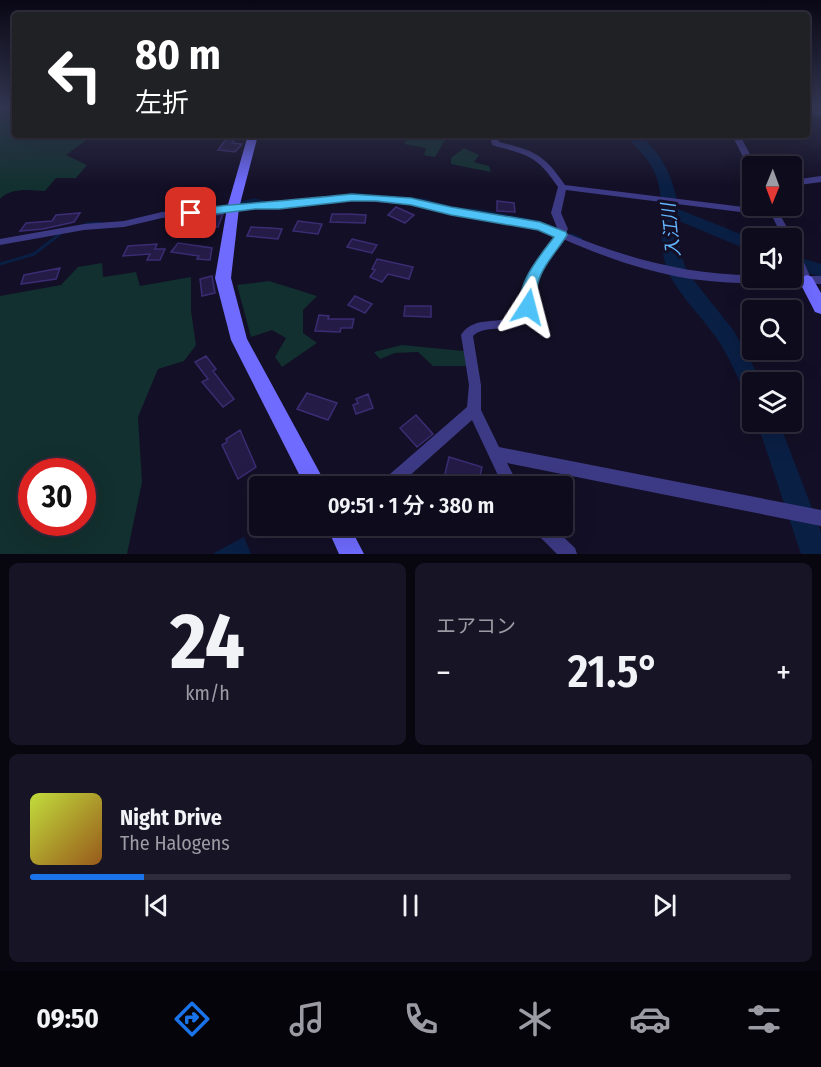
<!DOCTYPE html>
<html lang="ja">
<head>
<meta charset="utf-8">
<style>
  body { margin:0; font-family:"Fira Sans Condensed","Noto Sans JP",sans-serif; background:#171425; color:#f1f3f6; height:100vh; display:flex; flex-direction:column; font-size:22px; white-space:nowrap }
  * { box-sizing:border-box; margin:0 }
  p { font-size:20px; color:#9b9ba3 }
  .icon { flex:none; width:33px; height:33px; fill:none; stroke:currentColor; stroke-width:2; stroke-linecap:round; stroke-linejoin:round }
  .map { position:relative; height:554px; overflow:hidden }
  .sheet { display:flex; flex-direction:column; gap:9px; padding:9px; background:#08060f; flex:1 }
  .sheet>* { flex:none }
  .banner { position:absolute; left:12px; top:12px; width:798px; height:126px; border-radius:6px; box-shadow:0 6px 24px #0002,0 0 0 2px #2e2b3b; background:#202124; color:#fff; overflow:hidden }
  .needle { width:39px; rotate:181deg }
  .buttons { position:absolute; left:742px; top:156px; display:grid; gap:12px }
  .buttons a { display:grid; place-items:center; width:60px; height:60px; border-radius:6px; background:#0e0b1c; box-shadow:0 6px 24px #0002,0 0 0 2px #2e2b3b; font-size:30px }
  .speed { position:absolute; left:18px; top:458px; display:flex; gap:12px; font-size:30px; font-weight:700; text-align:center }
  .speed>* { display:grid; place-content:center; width:78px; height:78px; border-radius:50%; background:#0e0b1c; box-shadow:0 6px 24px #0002,0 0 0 2px #2e2b3b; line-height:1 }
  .speed .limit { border:9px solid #d22; background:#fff; color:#111 }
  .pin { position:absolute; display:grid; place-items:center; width:51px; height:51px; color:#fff; margin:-26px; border-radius:12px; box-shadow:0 3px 9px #0006 }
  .me { position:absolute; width:66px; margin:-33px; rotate:9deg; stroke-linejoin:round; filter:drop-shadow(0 0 4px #0008) }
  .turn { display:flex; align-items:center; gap:21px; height:126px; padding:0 24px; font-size:27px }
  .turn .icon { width:78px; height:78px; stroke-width:2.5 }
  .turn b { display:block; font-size:42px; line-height:51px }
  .big { font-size:45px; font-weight:600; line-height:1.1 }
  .sheet .widget { flex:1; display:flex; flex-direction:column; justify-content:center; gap:9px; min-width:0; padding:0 21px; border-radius:9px; background:#171425 }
  .sheet .dial { align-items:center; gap:0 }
  .dial b { font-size:78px; line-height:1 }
  .song { display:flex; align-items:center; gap:18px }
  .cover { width:72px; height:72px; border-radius:9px; background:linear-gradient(135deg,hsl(70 70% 55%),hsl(30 70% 35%)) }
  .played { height:6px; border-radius:3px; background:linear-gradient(90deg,#1a73e8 15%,#2e2b3b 15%) }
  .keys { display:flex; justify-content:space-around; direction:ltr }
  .heat { display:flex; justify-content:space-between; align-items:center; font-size:33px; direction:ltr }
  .sheet .tiles { flex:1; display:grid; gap:9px; grid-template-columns:1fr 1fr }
  .widget:last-child { grid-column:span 2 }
  .trip { position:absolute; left:249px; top:476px; width:324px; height:60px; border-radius:6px; background:#0e0b1c; box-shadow:0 6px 24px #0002,0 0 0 2px #2e2b3b; font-weight:600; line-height:60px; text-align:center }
  .menu { display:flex; height:96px; justify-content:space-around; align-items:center; background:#06040b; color:#9b9ba3 }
  .menu .icon { width:42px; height:42px }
  .menu .on { color:#1a73e8 }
  .menu b { font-size:27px; color:#f1f3f6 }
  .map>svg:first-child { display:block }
</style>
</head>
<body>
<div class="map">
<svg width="821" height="554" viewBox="0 0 821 554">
  <rect width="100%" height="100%" fill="#130f26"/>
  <path fill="#12302f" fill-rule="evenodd" d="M0 107H15V135H93L66 155 87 165 76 178H56L45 191C30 190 11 187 0 199Z
    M409 135H426L445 140 435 157 424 155 426 148 404 144Z
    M464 148 479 155 474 162 489 166 491 172 451 164V158Z
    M102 263 103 277 136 272 140 286 191 277V311L196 345 184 361 158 369 138 417 142 482 127 554H0V296L61 285 78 267ZM32 471H82V522H32Z
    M269 281 317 296 303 310V333L317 343 282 367 275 357 286 338 272 330 251 337 237 285Z
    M402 345 464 351 466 366H433L418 352 395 353 380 359 374 352Z"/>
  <path fill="#0a1f44" d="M244 537 251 554H215L214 553Z"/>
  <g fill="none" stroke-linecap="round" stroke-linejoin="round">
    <path stroke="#0a1f44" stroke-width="3" d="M351 194 424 200 452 208 482 211 539 222 556 229
      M241 203 254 200 264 202
      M86 224 100 223
      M571 235 581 239
      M0 264 34 254 60 234"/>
    <path fill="#0a1f44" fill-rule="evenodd" d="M626 135H640C662 154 675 180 678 209L753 239V252L679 221 680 251 687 272 734 331 762 382H753V396L745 393C736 374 728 354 715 336 700 315 681 297 669 274 654 241 669 204 654 171 647 156 635 147 626 135Z
      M792 255 821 264V277L792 268Z
      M757 422H779L821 532V554H801Z"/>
  </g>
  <path fill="#241b47" stroke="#3b2d73" stroke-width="1.5" d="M229 135H238L232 143 242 144 235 152 218 150Z
    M497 201 514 203 515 212 497 211Z
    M396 207 414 215 405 223 388 215Z
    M80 213 74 222 43 229 20 231 26 223 52 221 56 215Z
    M223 214 218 227H202L207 216Z
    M332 214H348L366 215 365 223 330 222Z
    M298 221 322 224 318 234 293 231Z
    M251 227 270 228 282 229 278 239 268 238 247 236Z
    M352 239 377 245 372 253 347 247Z
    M178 243 212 248 210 260 197 259 199 256 171 252Z
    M157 244 155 249H165L160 260H147L150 254 123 256 128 246Z
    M377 259 413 267 409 279 388 274 382 282 370 277 375 270 372 269Z
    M60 268 56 279 21 284 24 275Z
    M212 276 215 293 202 296 200 279Z
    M355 296 372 304 365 313 348 305Z
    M405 306H431V317L404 316Z
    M319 315 329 316 328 319H354L352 328H341L340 332 315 331Z
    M206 356 216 369 213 371 234 399 223 407 202 382 208 379 195 362Z
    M307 393 337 403 328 420 297 409Z
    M368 394 373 408 356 414 353 405 358 403 356 399Z
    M416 415 433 434 417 447 400 428Z
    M240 430 256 467 238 479 222 445 227 442 226 439Z
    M449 457 482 467 478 486H468L444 478Z"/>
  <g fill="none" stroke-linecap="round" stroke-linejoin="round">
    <path fill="#3d3a85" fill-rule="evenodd" d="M807 110 821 111V115L807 114Z
      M490 135H498L499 142C534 151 543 153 565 185L769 210 767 206H775L793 238H783L772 216 566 190 561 213 568 229 566 233C626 258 687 275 753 275V278H792V276H800L792 258V244L797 247 810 276H821V284C779 283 734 285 691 279 647 272 604 257 563 239 555 253 543 265 538 280 533 294 537 313 522 323 507 333 485 324 473 336L481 385V410L499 447 821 510V526L507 463 519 486H503L472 420 398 486H379L382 481 467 407 469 385 461 335C475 312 505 329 521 310L525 286 530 274 555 236 538 229 451 214 411 205 351 200 162 218 124 227 84 230 0 245V239L84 224 124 221 162 212 351 194 411 199 451 208 540 223 558 230 551 213 558 187C536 154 527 155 492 145Z
      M732 135H740L756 166H753V171L749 169Z
      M821 176V182L792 186V180Z
      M532 525H551L575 548 577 554H557L534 531Z"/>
    <path fill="#6f6bff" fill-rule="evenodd" d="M248 135H258L239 208 231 278 247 339 327 486H305L231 340 215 278 227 208Z
      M807 275 812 277 821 293V314L815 312 799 281 802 277Z
      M326 525H349L364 554H339Z"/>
  </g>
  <linearGradient id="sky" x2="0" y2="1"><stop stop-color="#0a0815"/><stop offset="0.58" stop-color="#333752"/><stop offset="1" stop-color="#333752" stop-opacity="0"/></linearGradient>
  <rect width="821" height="185" fill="url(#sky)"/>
  <path fill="#4fc3f7" stroke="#337fa1" stroke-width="1.5" d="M351 194 411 198 451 207 540 222 566 232 567 235C558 250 542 266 538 283 535 293 538 303 534 311H523C512 287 541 255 554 237L538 230 451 215 411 205 376 201H351L279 209H255L191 217 185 213 191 209C244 203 298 200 351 194Z"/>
  <g text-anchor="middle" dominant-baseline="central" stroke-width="6" stroke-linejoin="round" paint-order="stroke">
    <g font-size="18" font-style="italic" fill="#62b6ff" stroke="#130f26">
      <text transform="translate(671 230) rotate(-96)">入江川</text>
    </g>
  </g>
</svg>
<div class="buttons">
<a><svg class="needle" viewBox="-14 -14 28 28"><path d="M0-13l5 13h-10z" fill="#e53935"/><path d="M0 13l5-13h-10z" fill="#9b9ba3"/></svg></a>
<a><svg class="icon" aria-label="sound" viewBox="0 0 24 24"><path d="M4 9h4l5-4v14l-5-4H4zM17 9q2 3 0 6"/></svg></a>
<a><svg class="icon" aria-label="search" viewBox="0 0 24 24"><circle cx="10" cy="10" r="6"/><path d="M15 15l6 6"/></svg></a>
<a><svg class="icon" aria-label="layers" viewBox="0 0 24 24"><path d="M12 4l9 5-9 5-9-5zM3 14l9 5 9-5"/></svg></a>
</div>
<div class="speed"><div class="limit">30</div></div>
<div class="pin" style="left:191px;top:213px;background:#d93025"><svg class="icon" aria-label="arrive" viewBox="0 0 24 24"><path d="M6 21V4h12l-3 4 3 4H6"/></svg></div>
<svg class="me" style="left:528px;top:307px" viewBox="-20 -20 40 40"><path d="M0-17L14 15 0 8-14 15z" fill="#4fc3f7" stroke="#fff" stroke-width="4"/></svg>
<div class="trip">09:51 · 1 分 · 380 m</div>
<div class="banner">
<div class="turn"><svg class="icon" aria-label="left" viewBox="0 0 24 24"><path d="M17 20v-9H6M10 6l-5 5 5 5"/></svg><div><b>80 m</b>左折</div></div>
</div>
</div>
<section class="sheet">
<div class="tiles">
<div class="widget dial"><b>24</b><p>km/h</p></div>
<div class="widget"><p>エアコン</p>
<div class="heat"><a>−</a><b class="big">21.5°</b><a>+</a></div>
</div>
<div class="widget">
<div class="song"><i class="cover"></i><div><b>Night Drive</b><p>The Halogens</p></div></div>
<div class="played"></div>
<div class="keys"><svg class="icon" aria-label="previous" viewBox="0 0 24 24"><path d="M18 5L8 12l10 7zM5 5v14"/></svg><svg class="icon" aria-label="pause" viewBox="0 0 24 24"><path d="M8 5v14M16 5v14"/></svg><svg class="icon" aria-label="next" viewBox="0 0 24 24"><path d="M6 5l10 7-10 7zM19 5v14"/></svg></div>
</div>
</div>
</section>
<nav class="menu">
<b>09:50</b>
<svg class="icon on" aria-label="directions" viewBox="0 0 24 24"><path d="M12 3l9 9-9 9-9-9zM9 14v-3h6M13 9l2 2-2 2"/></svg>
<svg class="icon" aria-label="music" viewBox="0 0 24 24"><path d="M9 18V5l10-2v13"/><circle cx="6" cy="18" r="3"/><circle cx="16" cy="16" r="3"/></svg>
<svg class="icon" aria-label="phone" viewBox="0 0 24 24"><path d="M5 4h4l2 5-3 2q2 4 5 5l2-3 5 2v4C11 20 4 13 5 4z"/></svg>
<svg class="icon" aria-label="climate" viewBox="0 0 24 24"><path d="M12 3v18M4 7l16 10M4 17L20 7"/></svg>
<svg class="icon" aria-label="car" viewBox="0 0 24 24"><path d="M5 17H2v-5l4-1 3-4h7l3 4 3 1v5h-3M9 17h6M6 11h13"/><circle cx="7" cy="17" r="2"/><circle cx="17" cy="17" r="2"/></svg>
<svg class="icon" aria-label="filters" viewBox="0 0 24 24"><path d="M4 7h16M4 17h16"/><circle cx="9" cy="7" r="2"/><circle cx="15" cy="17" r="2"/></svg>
</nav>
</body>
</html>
